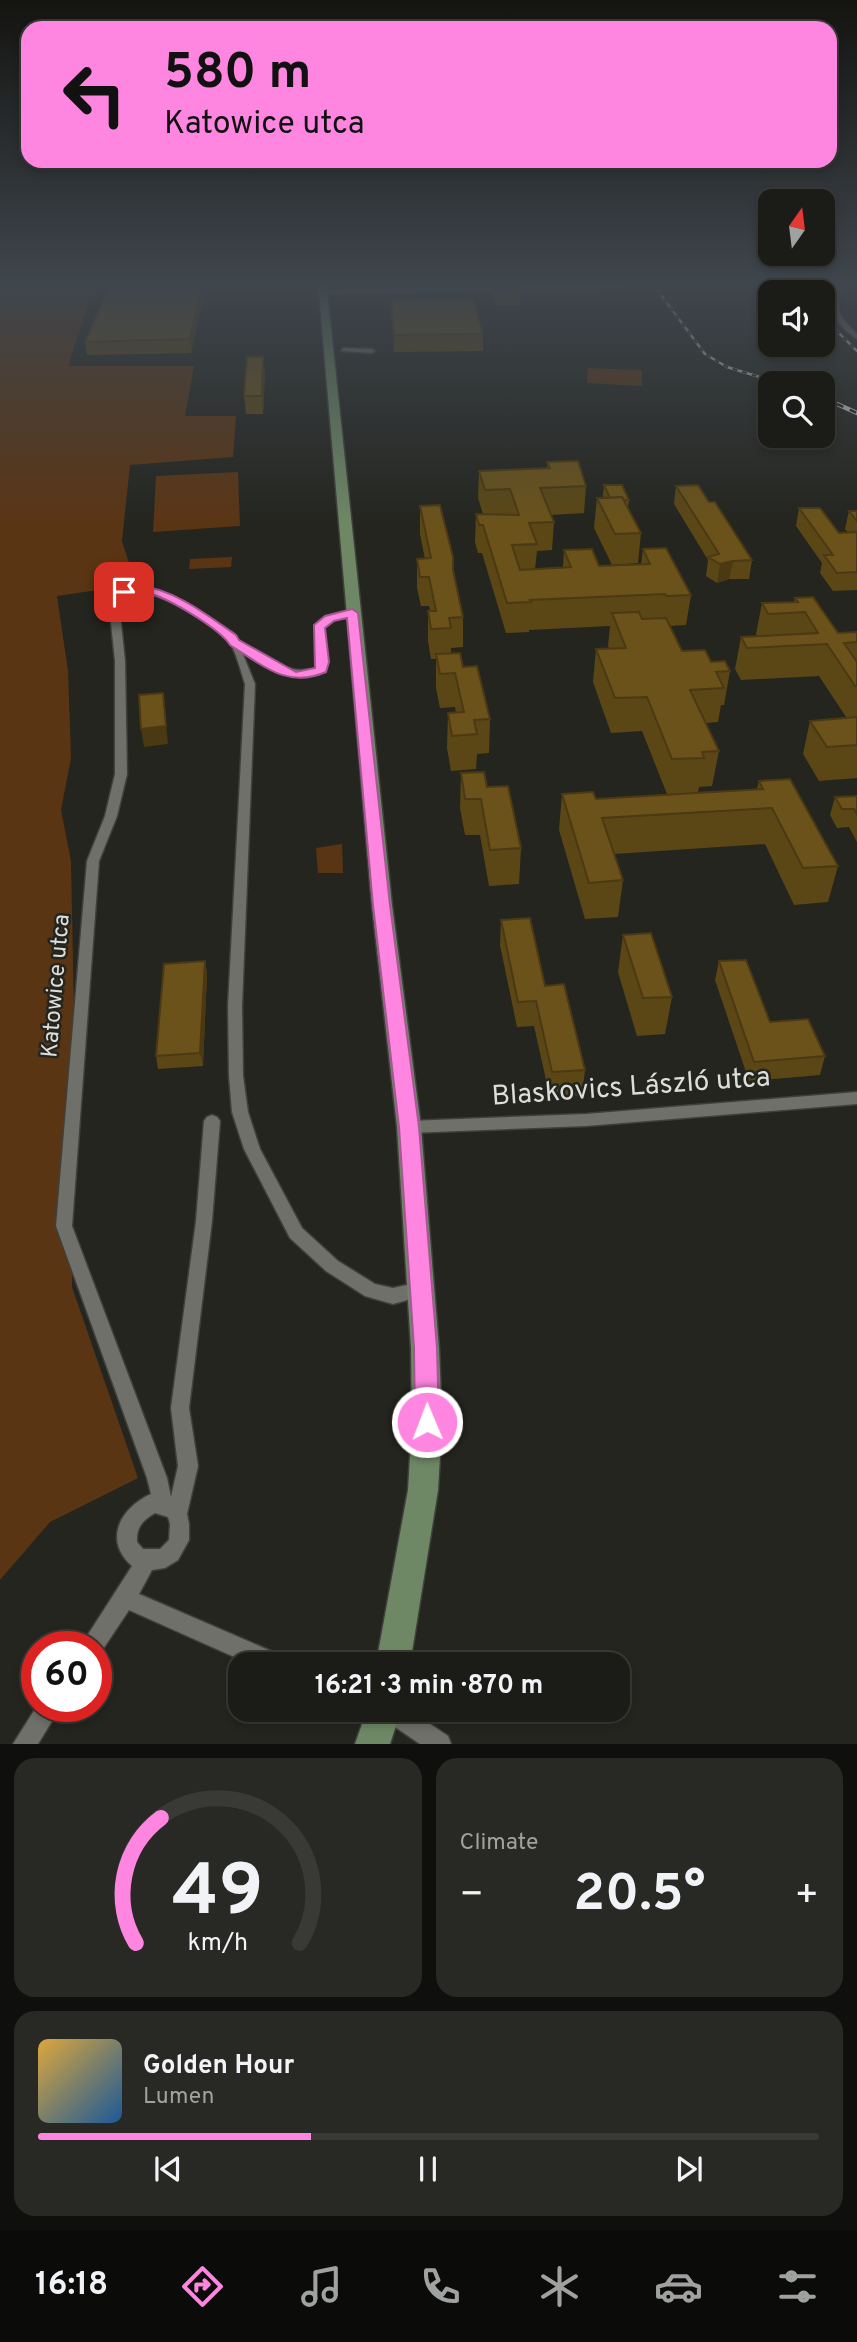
<!DOCTYPE html>
<html lang="en">
<head>
<meta charset="utf-8">
<style>
  body { margin:0; font-family:Overpass,sans-serif; background:#282924; color:#f1f3f6; height:100vh; display:flex; flex-direction:column; font-size:26px; white-space:nowrap }
  * { box-sizing:border-box; margin:0 }
  p { font-size:23px; color:#a0a1a1 }
  .icon { flex:none; width:38px; height:38px; fill:none; stroke:currentColor; stroke-width:2; stroke-linecap:round; stroke-linejoin:round }
  .map { position:relative; height:1744px; overflow:hidden }
  .drawer { display:flex; flex-direction:column; gap:14px; padding:14px; background:#0f0f0d; flex:1 }
  .drawer>* { flex:none }
  .top-card { position:absolute; left:21px; top:21px; width:816px; height:147px; border-radius:21px; box-shadow:0 4px 10px #0003,0 0 0 2px #393a36; background:#fe86e0; color:#111; overflow:hidden }
  .needle { width:46px; rotate:14deg }
  .controls { position:absolute; left:758px; top:189px; display:grid; gap:14px }
  .controls a { display:grid; place-items:center; width:77px; height:77px; border-radius:14px; background:#1b1c17; box-shadow:0 4px 10px #0003,0 0 0 2px #393a36; font-size:35px }
  .speed { position:absolute; left:21px; top:1631px; display:flex; gap:14px; font-size:35px; font-weight:700; text-align:center }
  .speed>* { display:grid; place-content:center; width:91px; height:91px; border-radius:50%; background:#1b1c17; box-shadow:0 4px 10px #0003,0 0 0 2px #393a36; line-height:1 }
  .speed .limit { border:10px solid #d22; background:#fff; color:#111 }
  .pin { position:absolute; display:grid; place-items:center; width:60px; height:60px; color:#fff; margin:-30px; border-radius:14px; box-shadow:0 4px 10px #0006 }
  .me { position:absolute; width:77px; margin:-38px; rotate:359deg; stroke-linejoin:round; filter:drop-shadow(0 0 5px #0008) }
  .turn { display:flex; align-items:center; gap:24px; height:147px; padding:0 28px; font-size:32px }
  .turn .icon { width:91px; height:91px; stroke-width:2.5 }
  .turn b { display:block; font-size:49px; line-height:60px }
  .big { font-size:52px; font-weight:700; line-height:1.1 }
  .drawer .tile { flex:1; display:flex; flex-direction:column; justify-content:center; gap:10px; min-width:0; padding:0 24px; border-radius:21px; background:#282924 }
  .drawer .dial { align-items:center; gap:0 }
  .dial svg { height:182px; overflow:visible; fill:none; stroke:#393a36; stroke-width:7; stroke-linecap:round; text-anchor:middle }
  .dial text { fill:#f1f3f6; stroke:none }
  .song { display:flex; align-items:center; gap:21px }
  .cover { width:84px; height:84px; border-radius:10px; background:linear-gradient(135deg,hsl(40 70% 55%),hsl(210 70% 35%)) }
  .played { height:7px; border-radius:4px; background:linear-gradient(90deg,#fe86e0 35%,#393a36 35%) }
  .keys { display:flex; justify-content:space-around; direction:ltr }
  .heat { display:flex; justify-content:space-between; align-items:center; font-size:38px; direction:ltr }
  .drawer .tiles { flex:1; display:grid; gap:14px; grid-template-columns:1fr 1fr }
  .tile:last-child { grid-column:span 2 }
  .trip { position:absolute; left:228px; top:1652px; width:402px; height:70px; border-radius:21px; background:#1b1c17; box-shadow:0 4px 10px #0003,0 0 0 2px #393a36; font-weight:700; line-height:70px; text-align:center }
  .tabs { display:flex; height:112px; justify-content:space-around; align-items:center; background:#0b0b09; color:#a0a1a1 }
  .tabs .icon { width:49px; height:49px }
  .tabs .selected { color:#fe86e0 }
  .tabs b { font-size:32px; color:#f1f3f6 }
  .map>svg:first-child { display:block }
</style>
</head>
<body>
<div class="map">
<svg width="857" height="1744" viewBox="0 0 857 1744">
  <rect width="100%" height="100%" fill="#24251f"/>
  <path fill="#5a3514" d="M0 281H105L90 299 68 366H194L185 416H236L233 457 130 465 122 541 136 585 118 587 103 595 98 590 57 596 68 671 71 758 61 810 71 861 75 1064 72 1287 138 1478 50 1522 0 1580Z
    M588 368 642 370V386L587 383Z
    M238 472 240 526 153 532 156 476Z
    M232 557 231 567 189 569 190 559Z
    M342 844 343 873H318L316 848Z"/>
  <g fill="none" stroke-linecap="round" stroke-linejoin="round">
    <defs>
      <path id="minor" d="M841 282 844 284C835 310 837 315 857 334V339C833 323 829 311 838 284Z
        M343 348 372 349 375 351 372 353 341 351Z
        M138 587C176 593 205 614 235 636L238 640C262 655 286 677 317 668L318 662 316 625 327 616 353 610 358 613 333 620 324 628 328 662 325 672C290 682 271 671 242 652L255 684 242 1006 243 1076 248 1112 260 1149 302 1228 338 1261 375 1284 393 1288 420 1282 426 1285 429 1290 426 1295 393 1304 365 1296 326 1271 290 1238 244 1149 232 1112 229 1076 228 1006 245 684C241 672 235 647 227 639 212 623 158 590 136 593 128 594 124 599 119 604L125 661 127 774 117 816 99 861 72 1226 167 1478 171 1497 178 1466 171 1408 196 1221 204 1121 207 1117 212 1115 217 1117 220 1121 212 1221 189 1408 198 1466 187 1514 189 1524V1540L178 1560 165 1568 152 1570 139 1594 280 1655 282 1664H250L129 1610 99 1655H96V1647H80L132 1566C103 1540 120 1508 151 1494L147 1478 56 1226 87 861 105 816 115 774V661L109 604 121 591ZM155 1513 168 1517 170 1524 169 1540 160 1549H143L137 1542C136 1527 143 1520 155 1513Z
        M857 1092V1104L586 1126 409 1133 404 1131 401 1127 404 1123 409 1121 586 1114Z
        M37 1706H61L38 1744H13Z
        M379 1710H409L448 1736 451 1744H420L382 1718Z"/>
      <path id="tertiary" d="M813 281 857 283V287L803 284 322 294 319 292 322 290Z"/>
      <path id="primary" d="M318 281H326L392 905 421 1127 439 1348 442 1422 438 1490 410 1664H376L408 1490 412 1422 411 1348 397 1127 372 905Z
        M367 1710H401L390 1744H355Z"/>
    </defs>
    <use href="#minor" stroke="#3f403b" stroke-width="3"/>
    <use href="#tertiary" stroke="#3f403b" stroke-width="3"/>
    <use href="#primary" stroke="#3f403b" stroke-width="3"/>
    <use href="#minor" fill="#6f7069" fill-rule="evenodd"/>
    <use href="#tertiary" fill="#6f7069" fill-rule="evenodd"/>
    <use href="#primary" fill="#6e8865" fill-rule="evenodd"/>
    <defs>
      <path id="rail-far1" d="M790 281 802 292
        M658 291 705 354 727 367 779 383
        M822 316 857 351
        M822 398 841 406"/>
      <path id="rail" d="M837 404 857 413"/>
    </defs>
    <use href="#rail-far1" stroke="#cacbc7" stroke-width="2.5"/>
    <use href="#rail" stroke="#cacbc7" stroke-width="4.5"/>
    <use href="#rail-far1" stroke="#24251f" stroke-width="2" stroke-dasharray="5" stroke-linecap="butt"/>
    <use href="#rail" stroke="#24251f" stroke-width="2.5" stroke-dasharray="7" stroke-linecap="butt"/>
  </g>
  <path fill="#5b4716" d="M512 281H588L516 282 520 294V306H497L492 293 493 282Z
    M179 288H201L203 301 191 353 87 355 85 342Z
    M391 300 483 334V351L394 352Z
    M263 357 265 374 263 414H246L244 396Z
    M547 462 586 486 584 513 551 515 554 522 552 550 537 551 535 569 563 568 564 550 599 566 641 565 643 549 691 595 686 625 670 626 682 651 711 662 730 671 724 705H721L718 722 705 723 719 751 712 786 699 787 698 792 757 789 759 781 838 866 828 902 794 905 765 844 614 854 623 880 618 917 585 919 559 830 562 794 596 799 667 794 642 731 611 733 593 682 596 649 609 648 608 646 610 626 529 630V632L506 633 482 553H478L475 542 476 514H483L478 498 479 471 547 468Z
    M604 485 629 500 628 508 641 533 638 563 612 565 594 528 597 498H604L603 496Z
    M676 486 709 502 752 560 749 579H729L717 583 706 576 708 560 674 504Z
    M420 506 453 571 463 617V647L451 648V654L463 667 490 719 489 753 477 754 476 769 451 771 447 748 448 713H456L455 707 440 708 436 688V659H431L428 641V611H430L429 606H421L417 588V559H425L420 534Z
    M799 508 839 533H849L845 529 849 511H857V590L833 591 820 573 822 563 796 526Z
    M795 598 838 633 857 632V778L819 781 803 754 810 721 846 717 819 676 741 680 735 669 741 637 757 636 756 634 762 603 794 602Z
    M461 773 487 787 521 848 519 884 489 886 480 835H465L460 808Z
    M857 796V842L849 827 837 828 830 815 835 797Z
    M501 920 545 986 585 1070 582 1095 550 1098 534 1026 517 1027 500 945Z
    M623 935 672 997 665 1034 637 1036 618 972Z
    M205 961 207 974 203 1066 158 1069 156 1056Z
    M719 961 770 1022 825 1056 820 1075 749 1081 715 980Z"/>
  <path fill="#4a3912" d="M177 281H181L176 301 175 288Z
    M201 288 203 301 191 353 190 339Z
    M263 357 265 374 263 414 262 396Z
    M733 561 729 579 717 583 720 564Z
    M163 693 168 744 144 747 141 729Z
    M205 961 207 974 203 1066 200 1053Z"/>
  <path fill="#6a521a" stroke="#4a3912" stroke-width="2" d="M112 281H177L175 288H201L190 339 85 342Z
    M515 281 520 294H497L493 282Z
    M473 299 483 334 394 335 391 300Z
    M247 357H263L262 396H244Z
    M578 461 586 486 540 488 554 522 529 523 537 544 512 545 520 570 571 567 564 550 592 549 599 566 650 564 643 549 666 548 691 595 667 596 665 594 530 600 531 602 507 603 483 525H479L476 514 519 515 510 489 485 490 479 471 550 468 547 462Z
    M604 485H622L629 500H624L622 497 610 498Z
    M698 485 709 502H715L752 560 733 561 720 564 708 557 719 554 676 486Z
    M622 497 641 533 615 534 597 498Z
    M440 505 453 557V570L463 617 449 618 451 628 431 629 428 611H436L429 577H420L417 559 431 558 420 506Z
    M799 508H820L839 533 857 532V572L837 573 824 555H833Z
    M849 511H857V521Z
    M813 597 838 633 857 632V642L844 643 857 662V686H855L827 644 747 648 741 637 818 633 805 612 768 614 762 603 798 602 795 598Z
    M639 612 642 619 666 618 682 651 705 650 711 662 725 661 730 671 716 672 724 688 690 690 719 751 702 752 704 758 672 759 647 697 615 698 596 649 626 648 612 613Z
    M460 653 463 667 477 666 490 719 474 720 477 734 452 736 448 713 464 712 455 673 440 674 436 654Z
    M163 693 166 726 141 729 139 695Z
    M857 717V745L827 747 810 721Z
    M484 772 487 787 508 786 521 848 490 850 481 799H465L461 773Z
    M790 779 838 866 803 868 772 808 602 818 623 880 589 883 562 794 593 792 596 799 763 789 759 781Z
    M857 796V814L854 809H842L835 797Z
    M530 918 545 986 564 984 585 1070 552 1072 536 1001 518 1002 501 920Z
    M651 933 672 997 643 998 623 935Z
    M746 960 770 1022 808 1019 825 1056 754 1062 719 961Z
    M205 961 200 1053 156 1056 164 964Z"/>
  <linearGradient id="sky" x2="0" y2="1"><stop stop-color="#141411"/><stop offset="0.54" stop-color="#3f464d"/><stop offset="1" stop-color="#3f464d" stop-opacity="0"/></linearGradient>
  <rect width="857" height="525" fill="url(#sky)"/>
  <path fill="#fe86e0" stroke="#a55792" stroke-width="2" d="M137 585C174 589 206 614 236 635L239 640 296 672 315 668 314 625 325 616 352 609 358 613 390 905 419 1127 437 1348 439 1422 436 1431 427 1434 418 1431 415 1422 414 1348 399 1127 373 905 347 618 334 621 325 628 329 662 326 672C287 689 262 665 230 645 220 629 170 599 151 594 142 591 133 593 124 596L118 592Z"/>
  <g text-anchor="middle" dominant-baseline="central" stroke-width="5" stroke-linejoin="round" paint-order="stroke">
    <g font-size="23" fill="#dddeda" stroke="#24251f">
      <text transform="translate(57 986) rotate(-85)">Katowice utca</text>
    </g>
    <g font-size="28" fill="#dddeda" stroke="#24251f">
      <text transform="translate(631 1088) rotate(-4)">Blaskovics László utca</text>
    </g>
  </g>
</svg>
<div class="controls">
<a><svg class="needle" viewBox="-14 -14 28 28"><path d="M0-13l5 13h-10z" fill="#e53935"/><path d="M0 13l5-13h-10z" fill="#a0a1a1"/></svg></a>
<a><svg class="icon" aria-label="sound" viewBox="0 0 24 24"><path d="M4 9h4l5-4v14l-5-4H4zM17 9q2 3 0 6"/></svg></a>
<a><svg class="icon" aria-label="search" viewBox="0 0 24 24"><circle cx="10" cy="10" r="6"/><path d="M15 15l6 6"/></svg></a>
</div>
<div class="speed"><div class="limit">60</div></div>
<div class="pin" style="left:124px;top:592px;background:#d93025"><svg class="icon" aria-label="arrive" viewBox="0 0 24 24"><path d="M6 21V4h12l-3 4 3 4H6"/></svg></div>
<svg class="me" style="left:427px;top:1422px" viewBox="-20 -20 40 40"><circle r="17" fill="#fe86e0" stroke="#fff" stroke-width="3"/><path d="M0-11L8 9 0 5-8 9z" fill="#fff"/></svg>
<div class="trip">16:21 · 3 min · 870 m</div>
<div class="top-card">
<div class="turn"><svg class="icon" aria-label="left" viewBox="0 0 24 24"><path d="M17 20v-9H6M10 6l-5 5 5 5"/></svg><div><b>580 m</b>Katowice utca</div></div>
</div>
</div>
<section class="drawer">
<div class="tiles">
<div class="tile dial"><svg viewBox="0 0 100 80">
<path d="M14 69A42 42 0 1 1 86 69"/>
<path d="M14 69A42 42 0 0 1 25 14" stroke="#fe86e0"/>
<text x="50" y="56" font-size="32" font-weight="700">49</text>
<text x="50" y="72" font-size="11">km/h</text>
</svg></div>
<div class="tile"><p>Climate</p>
<div class="heat"><a>−</a><b class="big">20.5°</b><a>+</a></div>
</div>
<div class="tile">
<div class="song"><i class="cover"></i><div><b>Golden Hour</b><p>Lumen</p></div></div>
<div class="played"></div>
<div class="keys"><svg class="icon" aria-label="previous" viewBox="0 0 24 24"><path d="M18 5L8 12l10 7zM5 5v14"/></svg><svg class="icon" aria-label="pause" viewBox="0 0 24 24"><path d="M8 5v14M16 5v14"/></svg><svg class="icon" aria-label="next" viewBox="0 0 24 24"><path d="M6 5l10 7-10 7zM19 5v14"/></svg></div>
</div>
</div>
</section>
<nav class="tabs">
<b>16:18</b>
<svg class="icon selected" aria-label="directions" viewBox="0 0 24 24"><path d="M12 3l9 9-9 9-9-9zM9 14v-3h6M13 9l2 2-2 2"/></svg>
<svg class="icon" aria-label="music" viewBox="0 0 24 24"><path d="M9 18V5l10-2v13"/><circle cx="6" cy="18" r="3"/><circle cx="16" cy="16" r="3"/></svg>
<svg class="icon" aria-label="phone" viewBox="0 0 24 24"><path d="M5 4h4l2 5-3 2q2 4 5 5l2-3 5 2v4C11 20 4 13 5 4z"/></svg>
<svg class="icon" aria-label="climate" viewBox="0 0 24 24"><path d="M12 3v18M4 7l16 10M4 17L20 7"/></svg>
<svg class="icon" aria-label="car" viewBox="0 0 24 24"><path d="M5 17H2v-5l4-1 3-4h7l3 4 3 1v5h-3M9 17h6M6 11h13"/><circle cx="7" cy="17" r="2"/><circle cx="17" cy="17" r="2"/></svg>
<svg class="icon" aria-label="filters" viewBox="0 0 24 24"><path d="M4 7h16M4 17h16"/><circle cx="9" cy="7" r="2"/><circle cx="15" cy="17" r="2"/></svg>
</nav>
</body>
</html>
